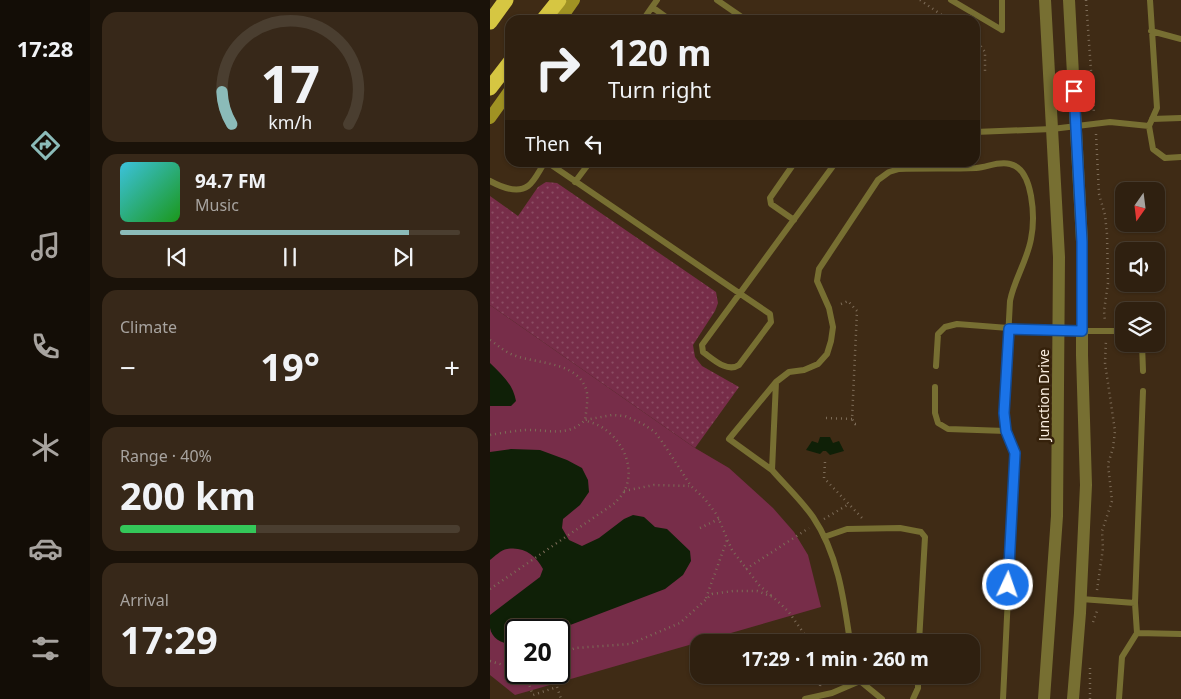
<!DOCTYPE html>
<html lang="en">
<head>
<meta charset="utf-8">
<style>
  body { margin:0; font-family:"Noto Sans",sans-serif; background:#372819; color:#f1f3f6; height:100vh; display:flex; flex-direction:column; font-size:19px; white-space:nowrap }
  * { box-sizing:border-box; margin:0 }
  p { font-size:16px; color:#a7a39f }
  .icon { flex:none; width:28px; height:28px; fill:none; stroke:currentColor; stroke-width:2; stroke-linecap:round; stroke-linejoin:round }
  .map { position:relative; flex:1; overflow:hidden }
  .side { display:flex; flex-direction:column; gap:12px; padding:12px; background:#1a1209; width:400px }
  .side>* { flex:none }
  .guide { position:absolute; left:15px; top:15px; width:475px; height:152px; border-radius:15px; box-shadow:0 1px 4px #0004,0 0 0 1px #4a3e30; background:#2f2010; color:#f1f3f6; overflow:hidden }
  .needle { width:32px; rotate:194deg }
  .buttons { position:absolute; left:625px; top:182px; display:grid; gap:10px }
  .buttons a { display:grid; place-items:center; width:50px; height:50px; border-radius:10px; background:#2f2010; box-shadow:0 1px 4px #0004,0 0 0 1px #4a3e30; font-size:25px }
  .speed { position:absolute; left:15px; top:619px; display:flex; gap:10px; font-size:25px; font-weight:700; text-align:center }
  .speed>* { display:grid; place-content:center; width:65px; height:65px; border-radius:50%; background:#2f2010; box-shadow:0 1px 4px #0004,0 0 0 1px #4a3e30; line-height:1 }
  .speed .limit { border:2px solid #111; border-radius:8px; background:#fff; color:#111 }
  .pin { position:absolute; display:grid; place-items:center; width:42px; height:42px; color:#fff; margin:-21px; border-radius:10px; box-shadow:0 2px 8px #0006 }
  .me { position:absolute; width:55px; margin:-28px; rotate:3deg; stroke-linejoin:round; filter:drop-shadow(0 0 4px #0008) }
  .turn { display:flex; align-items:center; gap:18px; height:105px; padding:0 20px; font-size:22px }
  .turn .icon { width:65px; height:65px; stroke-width:2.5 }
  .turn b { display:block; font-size:35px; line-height:42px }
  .then { display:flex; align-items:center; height:48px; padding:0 20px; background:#0003; gap:10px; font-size:19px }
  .big { font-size:38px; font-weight:700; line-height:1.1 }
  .side .widget { flex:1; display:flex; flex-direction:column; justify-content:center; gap:8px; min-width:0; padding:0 18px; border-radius:15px; background:#372819 }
  .side .dial { align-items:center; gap:0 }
  .dial svg { height:130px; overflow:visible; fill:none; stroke:#4a3e30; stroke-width:7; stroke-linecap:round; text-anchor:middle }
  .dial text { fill:#f1f3f6; stroke:none }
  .song { display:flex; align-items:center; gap:15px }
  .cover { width:60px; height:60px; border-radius:8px; background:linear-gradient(135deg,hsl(190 70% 55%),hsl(120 70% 35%)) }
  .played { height:5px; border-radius:2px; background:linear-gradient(90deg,#8bbbb9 85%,#4a3e30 85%) }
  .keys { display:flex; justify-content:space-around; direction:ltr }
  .heat { display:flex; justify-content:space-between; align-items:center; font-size:28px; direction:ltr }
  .charge { height:8px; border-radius:4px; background:linear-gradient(90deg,#34c759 40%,#4a3e30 0) }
  .trip { position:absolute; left:200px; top:634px; width:290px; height:50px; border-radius:15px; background:#2f2010; box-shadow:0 1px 4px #0004,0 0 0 1px #4a3e30; font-weight:700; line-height:50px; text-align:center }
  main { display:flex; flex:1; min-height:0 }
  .dock { display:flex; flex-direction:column; width:90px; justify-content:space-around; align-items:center; background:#130d06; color:#a7a39f }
  .dock .icon { width:35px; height:35px }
  .dock .active { color:#8bbbb9 }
  .dock b { font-size:22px; color:#f1f3f6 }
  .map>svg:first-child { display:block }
</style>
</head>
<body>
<main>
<nav class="dock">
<b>17:28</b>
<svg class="icon active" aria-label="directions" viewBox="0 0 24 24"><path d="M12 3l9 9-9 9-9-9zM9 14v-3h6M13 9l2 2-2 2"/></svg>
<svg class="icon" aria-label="music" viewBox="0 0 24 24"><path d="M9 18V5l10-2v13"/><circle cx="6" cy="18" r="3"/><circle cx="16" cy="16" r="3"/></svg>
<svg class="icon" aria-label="phone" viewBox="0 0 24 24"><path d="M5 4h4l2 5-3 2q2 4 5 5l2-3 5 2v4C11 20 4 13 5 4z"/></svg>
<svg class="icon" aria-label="climate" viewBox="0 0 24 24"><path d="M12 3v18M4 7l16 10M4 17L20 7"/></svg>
<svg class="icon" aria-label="car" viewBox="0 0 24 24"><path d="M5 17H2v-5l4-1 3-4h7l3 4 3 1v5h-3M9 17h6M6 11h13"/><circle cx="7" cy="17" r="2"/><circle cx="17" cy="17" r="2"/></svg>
<svg class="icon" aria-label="filters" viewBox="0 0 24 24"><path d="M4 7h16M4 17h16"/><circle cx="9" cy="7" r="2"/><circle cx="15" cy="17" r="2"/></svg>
</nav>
<section class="side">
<div class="widget dial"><svg viewBox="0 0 100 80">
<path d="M14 69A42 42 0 1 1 86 69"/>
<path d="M14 69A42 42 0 0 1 8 49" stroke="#8bbbb9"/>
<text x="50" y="56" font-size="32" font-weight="700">17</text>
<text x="50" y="72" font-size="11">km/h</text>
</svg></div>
<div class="widget">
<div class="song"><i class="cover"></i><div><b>94.7 FM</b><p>Music</p></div></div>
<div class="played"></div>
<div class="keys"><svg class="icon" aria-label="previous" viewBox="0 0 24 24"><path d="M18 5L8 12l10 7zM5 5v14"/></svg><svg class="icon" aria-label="pause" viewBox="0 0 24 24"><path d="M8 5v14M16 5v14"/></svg><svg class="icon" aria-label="next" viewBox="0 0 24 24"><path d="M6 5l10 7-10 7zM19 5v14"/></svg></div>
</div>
<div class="widget"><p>Climate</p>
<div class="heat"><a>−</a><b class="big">19°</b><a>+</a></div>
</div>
<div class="widget"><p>Range · 40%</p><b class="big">200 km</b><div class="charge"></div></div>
<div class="widget"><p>Arrival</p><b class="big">17:29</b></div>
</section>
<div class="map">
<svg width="691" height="699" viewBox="0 0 691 699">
  <defs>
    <pattern id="grass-dots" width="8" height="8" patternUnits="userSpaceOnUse" patternTransform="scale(1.25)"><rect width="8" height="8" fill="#772d49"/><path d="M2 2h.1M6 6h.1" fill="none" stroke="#8b4c63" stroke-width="1.8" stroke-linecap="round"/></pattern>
  </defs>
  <rect width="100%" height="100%" fill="#3f2b15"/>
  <path fill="url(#grass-dots)" d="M56 182 67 183 226 292 228 303 225 311 203 345 205 357 212 366 249 387 205 448 0 305V196L28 216 48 187Z"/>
  <path fill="#772d49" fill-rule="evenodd" d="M0 305 205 448 239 468 283 508 304 532 318 555 331 607 25 695 0 675ZM26 630H69V672H26Z"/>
  <path fill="#0f2007" d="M0 363C12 375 23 384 26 401L21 406H0Z
    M330 437H340L343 443 349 441 354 451 340 455 336 451H333L330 454 316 450 322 441 328 443Z
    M21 449 50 450 77 460 92 468 98 480 99 492 90 505 73 519 72 528 79 540 92 546 109 538 134 519 143 515 154 517 165 527 177 529 200 551 201 561 193 575 175 589 67 630H26V643C16 646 2 640 0 628 0 624 0 619 0 615L50 577 53 569C46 555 33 546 17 549 11 550 5 556 0 560V452Z"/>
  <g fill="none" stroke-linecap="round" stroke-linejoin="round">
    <path stroke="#7d6c58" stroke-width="2.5" stroke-dasharray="1 4" stroke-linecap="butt" d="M430 0 459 20
      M596 0 604 113
      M485 38 495 52V72
      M606 134 609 194 615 215 617 234 618 283 614 311 615 322
      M351 304 358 301 367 311 362 419 365 424H367
      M0 340C9 346 16 353 26 356 49 364 91 362 97 393 98 402 96 412 95 420 77 438 58 429 35 430 24 431 11 433 0 435
      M336 418 362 419
      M335 462 334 478 373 519
      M134 491 164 485 199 486
      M334 519 359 504
      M210 528 229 519
      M256 569 319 528
      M0 589 125 503C128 499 133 495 135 490 145 467 133 441 113 428 108 424 101 423 95 420L122 415 135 416 153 424 165 432 175 446 201 486 214 498 227 515 242 550 269 585 283 597
      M607 590 613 548 612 531 622 501 618 464 623 448 625 431 615 363 616 340
      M216 598 237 540
      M603 622 607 611
      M69 655 85 648 140 644 190 623 222 594 243 591H267L283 597 298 611 320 642
      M0 661 20 667H26
      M34 672 43 695 67 687 71 699
      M330 686 332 675
      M600 699V667"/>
    <path stroke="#776f32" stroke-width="6" d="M167 0 162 7 180 20
      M227 0 256 20
      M461 0 512 30
      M153 20 162 7
      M512 30V0
      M661 31 691 39
      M662 119 691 118
      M659 126 663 149 675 158 691 157
      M485 132 562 129 620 122 659 126 667 108 660 0
      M57 162 249 293 280 314 281 322 249 365C237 373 223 359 213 352L212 345 346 162
      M0 181C11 187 27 194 38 186 45 181 50 169 55 162
      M85 182 100 162
      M304 220 281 204 280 198 305 162
      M652 344 653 371
      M446 366 448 334 455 327 467 324 557 331H634
      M445 387V413L448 423 458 429 516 431
      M282 470 239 439 286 382
      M334 537 357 529 410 528 431 532 435 537 429 642
      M591 599 645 603
      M647 633 691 634
      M360 642C354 600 348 554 323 517 311 500 295 485 282 470L286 382 299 372 314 370 328 364 337 354 341 341 343 327 339 308 327 281 329 269 388 180 399 172 409 169C434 168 460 169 486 168 498 167 508 161 520 164 544 169 545 219 541 239 537 261 524 280 520 301L514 413 516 431 525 453 513 699
      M368 675 370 681 392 699
      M315 699 342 693 370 681
      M423 699 428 688V675
      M629 699 632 657 647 633 645 603 653 391"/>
    <path stroke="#776f32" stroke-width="12" d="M579 0 592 242V355L596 485 590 613 583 699
      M554 699 567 516 569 257 555 0"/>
    <path stroke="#a09223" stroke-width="12" d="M70 20 84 0
      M0 118 20 90"/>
    <path stroke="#d6c642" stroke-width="15" d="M53 20 69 0
      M0 22 16 0
      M0 88 20 62"/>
  </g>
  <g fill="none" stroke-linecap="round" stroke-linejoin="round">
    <defs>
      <path id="route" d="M518 585 525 453 516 431 514 413 519 329 592 331V242L584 91"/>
    </defs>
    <use href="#route" stroke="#114b97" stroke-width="12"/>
    <use href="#route" stroke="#1a73e8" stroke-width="9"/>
  </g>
  <g text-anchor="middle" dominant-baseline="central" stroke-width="5" stroke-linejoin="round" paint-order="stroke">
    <g font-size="14" fill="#fcefe1" stroke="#35210b">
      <text transform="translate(553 395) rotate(-90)">Junction Drive</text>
    </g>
  </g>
</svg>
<div class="buttons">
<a><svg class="needle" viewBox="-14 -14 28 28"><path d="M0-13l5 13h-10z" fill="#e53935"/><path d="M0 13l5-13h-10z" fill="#a7a39f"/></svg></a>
<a><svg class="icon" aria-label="sound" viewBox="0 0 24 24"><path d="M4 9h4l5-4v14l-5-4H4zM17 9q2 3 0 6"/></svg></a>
<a><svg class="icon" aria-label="layers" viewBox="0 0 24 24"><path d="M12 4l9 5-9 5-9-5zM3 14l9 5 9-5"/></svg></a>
</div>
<div class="speed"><div class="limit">20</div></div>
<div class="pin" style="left:584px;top:91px;background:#d93025"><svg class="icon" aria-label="arrive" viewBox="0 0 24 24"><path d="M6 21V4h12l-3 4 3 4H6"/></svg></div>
<svg class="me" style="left:518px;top:585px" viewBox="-20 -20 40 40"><circle r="17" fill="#1a73e8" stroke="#fff" stroke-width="3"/><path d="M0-11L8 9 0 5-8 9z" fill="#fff"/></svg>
<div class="trip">17:29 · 1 min · 260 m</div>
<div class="guide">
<div class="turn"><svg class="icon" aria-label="right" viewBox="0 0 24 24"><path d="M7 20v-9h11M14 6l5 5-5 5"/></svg><div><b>120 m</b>Turn right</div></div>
<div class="then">Then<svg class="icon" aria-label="left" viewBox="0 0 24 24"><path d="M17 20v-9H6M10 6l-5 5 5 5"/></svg></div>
</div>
</div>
</main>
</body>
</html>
